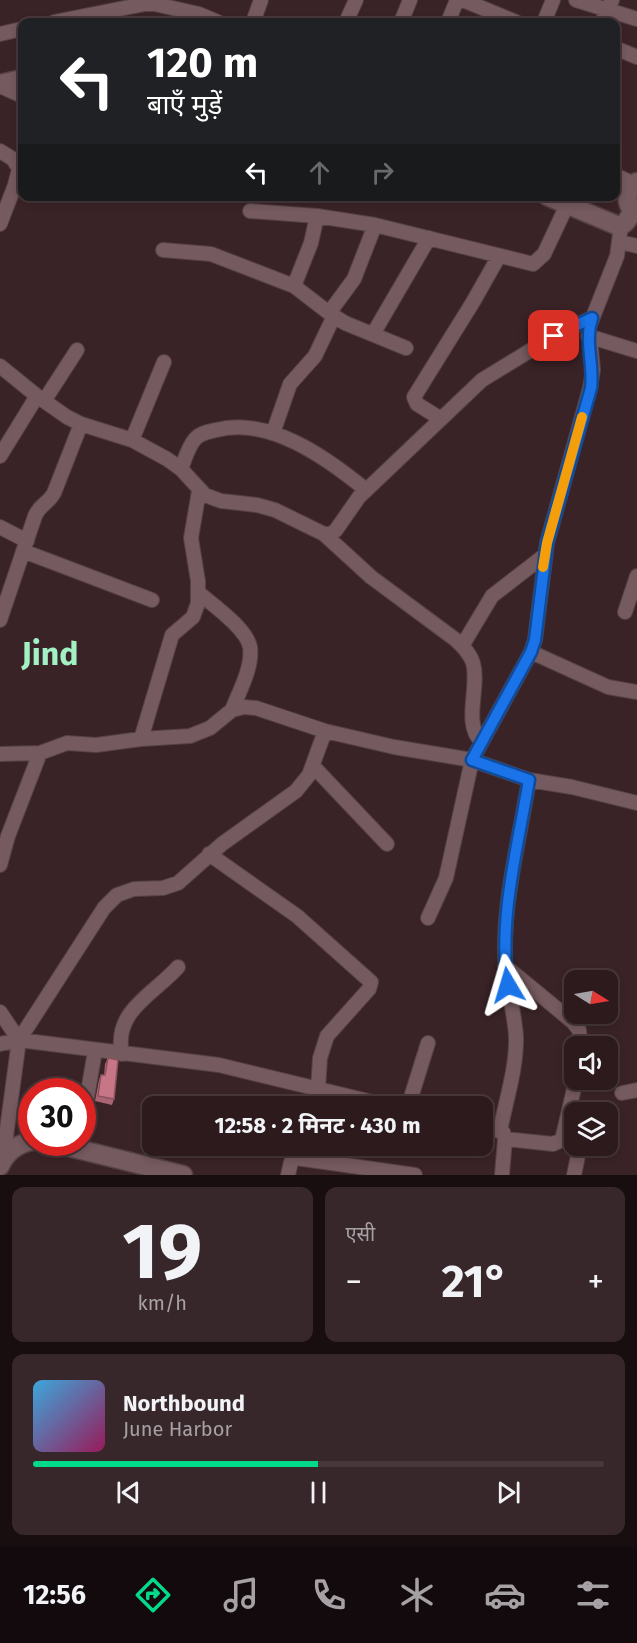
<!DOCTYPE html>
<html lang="hi">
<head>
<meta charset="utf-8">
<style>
  body { margin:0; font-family:"Fira Sans","Noto Sans Devanagari",sans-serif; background:#38272a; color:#f1f3f6; height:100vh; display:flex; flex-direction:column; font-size:22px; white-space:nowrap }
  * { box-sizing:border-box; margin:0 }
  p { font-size:20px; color:#a6a1a4 }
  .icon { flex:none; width:33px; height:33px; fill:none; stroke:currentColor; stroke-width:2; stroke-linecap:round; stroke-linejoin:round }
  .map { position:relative; height:1175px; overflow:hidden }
  .drawer { display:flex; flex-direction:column; gap:12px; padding:12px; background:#180e10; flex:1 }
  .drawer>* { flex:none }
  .top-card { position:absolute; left:18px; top:18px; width:602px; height:183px; border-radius:12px; box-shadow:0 3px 9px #0003,0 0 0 2px #48383b; background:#202124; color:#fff; overflow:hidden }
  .needle { width:39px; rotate:101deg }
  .buttons { position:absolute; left:564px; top:970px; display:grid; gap:12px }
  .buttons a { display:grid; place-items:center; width:54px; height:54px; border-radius:12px; background:#2c1a1d; box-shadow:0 3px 9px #0003,0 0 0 2px #48383b; font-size:30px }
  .speed { position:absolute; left:18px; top:1078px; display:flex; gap:12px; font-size:30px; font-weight:700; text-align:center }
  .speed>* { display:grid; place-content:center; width:78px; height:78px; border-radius:50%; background:#2c1a1d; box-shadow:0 3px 9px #0003,0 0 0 2px #48383b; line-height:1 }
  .speed .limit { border:9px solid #d22; background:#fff; color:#111 }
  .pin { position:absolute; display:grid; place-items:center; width:51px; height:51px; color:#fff; margin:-26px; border-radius:12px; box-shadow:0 3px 9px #0006 }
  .me { position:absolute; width:66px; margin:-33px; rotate:353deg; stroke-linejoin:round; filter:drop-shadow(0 0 4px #0008) }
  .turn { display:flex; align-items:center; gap:21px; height:126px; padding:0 30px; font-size:27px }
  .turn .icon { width:78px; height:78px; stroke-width:2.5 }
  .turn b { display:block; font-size:42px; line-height:51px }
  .lanes { display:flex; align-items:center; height:57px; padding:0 30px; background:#0003; justify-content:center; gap:30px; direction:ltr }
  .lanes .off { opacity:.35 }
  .big { font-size:45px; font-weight:700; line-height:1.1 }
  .drawer .card { flex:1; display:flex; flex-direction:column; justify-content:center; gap:9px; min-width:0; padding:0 21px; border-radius:12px; background:#38272a }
  .drawer .dial { align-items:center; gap:0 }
  .dial b { font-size:78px; line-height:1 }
  .song { display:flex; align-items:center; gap:18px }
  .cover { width:72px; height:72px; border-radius:9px; background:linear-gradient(135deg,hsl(200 70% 55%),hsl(330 70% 35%)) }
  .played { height:6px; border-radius:3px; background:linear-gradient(90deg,#03d98b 50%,#48383b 50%) }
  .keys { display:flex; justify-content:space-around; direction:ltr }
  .heat { display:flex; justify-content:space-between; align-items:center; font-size:33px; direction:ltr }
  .drawer .tiles { flex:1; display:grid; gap:12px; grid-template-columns:1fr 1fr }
  .card:last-child { grid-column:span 2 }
  .trip { position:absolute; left:142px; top:1096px; width:351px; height:60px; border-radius:12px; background:#2c1a1d; box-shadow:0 3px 9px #0003,0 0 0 2px #48383b; font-weight:700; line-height:60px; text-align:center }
  .dock { display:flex; height:96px; justify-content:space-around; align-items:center; background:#120a0c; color:#a6a1a4 }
  .dock .icon { width:42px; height:42px }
  .dock .selected { color:#03d98b }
  .dock b { font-size:27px; color:#f1f3f6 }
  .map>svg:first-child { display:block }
</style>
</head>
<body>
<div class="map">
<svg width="637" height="1175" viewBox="0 0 637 1175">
  <rect width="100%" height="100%" fill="#3a2327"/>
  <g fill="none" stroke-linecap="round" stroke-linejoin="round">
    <defs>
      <path id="street" d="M463 0 516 22
        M576 0 637 19
        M54 22 150 3 199 14 218 22
        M253 22 261 0
        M346 22 356 0
        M401 22 410 0
        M448 22 457 0
        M544 22 553 0
        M602 22 612 0
        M0 34 22 29
        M615 48 637 57
        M0 86 22 96
        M0 151 13 159 19 169 15 185 0 224
        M615 175 634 184
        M250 211 317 216 375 225 533 264 544 254 567 205
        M620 242 637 246
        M163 250 211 254 294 286 329 313 345 323 406 348
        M294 286 311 243 317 216
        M329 313 354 279 375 225
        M373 334 429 238
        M588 336 637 351
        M0 366 37 396 67 417 81 424 132 440 167 459 181 469 205 495 221 501 257 505 275 510 324 534H331L336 530 359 497 482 380 554 336 592 318
        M44 401 77 350
        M441 419 417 404 414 397 473 302 499 256
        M273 433 290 384 315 356 334 316
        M132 440 164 362
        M0 456 37 396
        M181 469C185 459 188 447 195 439 200 433 208 432 216 430 269 416 327 458 366 490
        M0 527 27 541
        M324 534 371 577 456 640C463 647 470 653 473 663 480 688 462 724 482 742
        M23 551 152 600
        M199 593C213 605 247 629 250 647 253 667 239 692 232 710
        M625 612 637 576
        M0 620 35 516C40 504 48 504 54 493L81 424
        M462 646 492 596 545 555
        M531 652 608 687 637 692
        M141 739 172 635 193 617 198 603V581L191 538 199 491
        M0 754 40 753 67 743 96 745 141 739 190 736 210 728 232 710 244 707 256 708 325 731 394 747 472 760 529 780C520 836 504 897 505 953 505 981 514 1008 516 1036 517 1067 506 1100 500 1131
        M313 766 387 844
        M529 780 572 787 637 803
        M209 854 297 916 371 982 369 989 327 1036 320 1058 318 1089
        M0 865 8 836 40 753
        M428 918 446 878 472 760 531 652 535 640 547 543 590 388 593 370 589 327 617 256 621 226
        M505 966 573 1022 579 1030 581 1047
        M0 1012 19 1040
        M0 1044 19 1040 219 1065 393 1107
        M122 1054C113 1011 153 995 178 967
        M622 1093 637 1090
        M408 1107 428 1043
        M82 1112 85 1109 95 1051
        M483 1127 503 1132 505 1139 502 1175
        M505 1139 553 1144 562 1140 576 1080
        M3 1159 19 1040 104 908 117 895 134 889 163 888 178 883 222 844 296 791 309 775 325 731
        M288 1175 291 1162 296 1158 415 1175
        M574 1175 580 1146"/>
      <path id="secondary" d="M0 84 22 79
        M637 182C625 191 624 205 637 213
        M547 196 616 225C626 227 628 218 633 211
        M53 1143 183 1175
        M0 1166C6 1152 17 1144 32 1141"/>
    </defs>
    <use href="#street" stroke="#554144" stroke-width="16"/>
    <use href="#secondary" stroke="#554144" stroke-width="21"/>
    <use href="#street" stroke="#755a5f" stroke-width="14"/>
    <use href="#secondary" stroke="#755a5f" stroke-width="18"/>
  </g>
  <path fill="#aa6573" d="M108 1058 114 1099 112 1105 95 1101 99 1080 101 1075H104L105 1064Z"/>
  <path fill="#c67686" stroke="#8b535e" stroke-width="1.5" d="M108 1058 118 1060 114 1099 98 1096 101 1075H105Z"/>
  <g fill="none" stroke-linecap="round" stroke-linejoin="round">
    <defs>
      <path id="route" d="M508 985C498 919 518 846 529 780L472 760 531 652 535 640 547 543 591 388C594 363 584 341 592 318L554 336"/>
    </defs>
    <use href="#route" stroke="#114b97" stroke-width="15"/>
    <use href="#route" stroke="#1a73e8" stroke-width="10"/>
    <path stroke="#f59e0b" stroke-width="10" d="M543 567 547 543 582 417"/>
  </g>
  <g text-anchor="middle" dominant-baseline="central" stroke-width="6" stroke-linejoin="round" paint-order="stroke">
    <g font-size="32" font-weight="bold" fill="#a2f1c4" stroke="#3a2327">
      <text x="50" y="654">Jind</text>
    </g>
  </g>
</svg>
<div class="buttons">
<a><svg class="needle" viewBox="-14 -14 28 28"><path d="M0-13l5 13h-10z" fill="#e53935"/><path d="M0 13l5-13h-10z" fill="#a6a1a4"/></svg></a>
<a><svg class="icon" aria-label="sound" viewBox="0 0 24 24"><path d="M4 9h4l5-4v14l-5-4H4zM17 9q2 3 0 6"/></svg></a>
<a><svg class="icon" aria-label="layers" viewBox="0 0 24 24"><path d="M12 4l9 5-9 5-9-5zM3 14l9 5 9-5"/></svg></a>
</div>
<div class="speed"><div class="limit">30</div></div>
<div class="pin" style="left:554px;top:336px;background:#d93025"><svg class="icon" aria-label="arrive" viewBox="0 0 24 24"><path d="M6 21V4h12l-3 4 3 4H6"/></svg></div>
<svg class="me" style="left:508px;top:985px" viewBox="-20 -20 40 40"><path d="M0-17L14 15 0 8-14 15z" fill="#1a73e8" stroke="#fff" stroke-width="4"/></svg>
<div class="trip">12:58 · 2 मिनट · 430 m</div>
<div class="top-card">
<div class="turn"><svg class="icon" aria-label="left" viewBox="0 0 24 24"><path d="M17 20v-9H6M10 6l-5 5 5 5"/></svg><div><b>120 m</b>बाएँ मुड़ें</div></div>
<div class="lanes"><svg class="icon" aria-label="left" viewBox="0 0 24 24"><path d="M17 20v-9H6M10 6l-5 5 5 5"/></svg><svg class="icon off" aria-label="ahead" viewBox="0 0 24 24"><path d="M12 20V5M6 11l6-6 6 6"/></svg><svg class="icon off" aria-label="right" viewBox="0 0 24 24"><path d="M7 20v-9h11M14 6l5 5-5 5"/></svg></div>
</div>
</div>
<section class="drawer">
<div class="tiles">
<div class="card dial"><b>19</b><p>km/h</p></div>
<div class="card"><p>एसी</p>
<div class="heat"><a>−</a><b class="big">21°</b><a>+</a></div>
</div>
<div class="card">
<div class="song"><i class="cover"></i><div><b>Northbound</b><p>June Harbor</p></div></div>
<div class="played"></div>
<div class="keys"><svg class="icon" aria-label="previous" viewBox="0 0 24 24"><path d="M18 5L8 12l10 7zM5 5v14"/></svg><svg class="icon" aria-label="pause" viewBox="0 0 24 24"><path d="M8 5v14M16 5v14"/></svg><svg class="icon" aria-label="next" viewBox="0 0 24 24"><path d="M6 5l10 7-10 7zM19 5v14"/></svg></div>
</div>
</div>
</section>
<nav class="dock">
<b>12:56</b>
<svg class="icon selected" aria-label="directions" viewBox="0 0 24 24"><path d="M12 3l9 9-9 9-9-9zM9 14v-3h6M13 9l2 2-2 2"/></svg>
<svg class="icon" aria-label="music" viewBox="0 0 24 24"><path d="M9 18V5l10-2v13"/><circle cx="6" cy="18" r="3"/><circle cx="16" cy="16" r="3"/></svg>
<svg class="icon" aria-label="phone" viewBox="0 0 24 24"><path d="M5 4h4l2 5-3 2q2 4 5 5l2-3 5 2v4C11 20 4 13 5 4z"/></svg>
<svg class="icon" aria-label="climate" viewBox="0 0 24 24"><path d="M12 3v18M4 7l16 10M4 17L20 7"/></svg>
<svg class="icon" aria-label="car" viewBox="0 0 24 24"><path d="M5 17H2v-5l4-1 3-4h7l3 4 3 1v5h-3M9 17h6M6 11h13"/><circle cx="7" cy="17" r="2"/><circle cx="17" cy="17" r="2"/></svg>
<svg class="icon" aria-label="filters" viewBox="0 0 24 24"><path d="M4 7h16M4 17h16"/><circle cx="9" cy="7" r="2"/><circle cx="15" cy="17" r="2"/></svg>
</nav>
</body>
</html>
